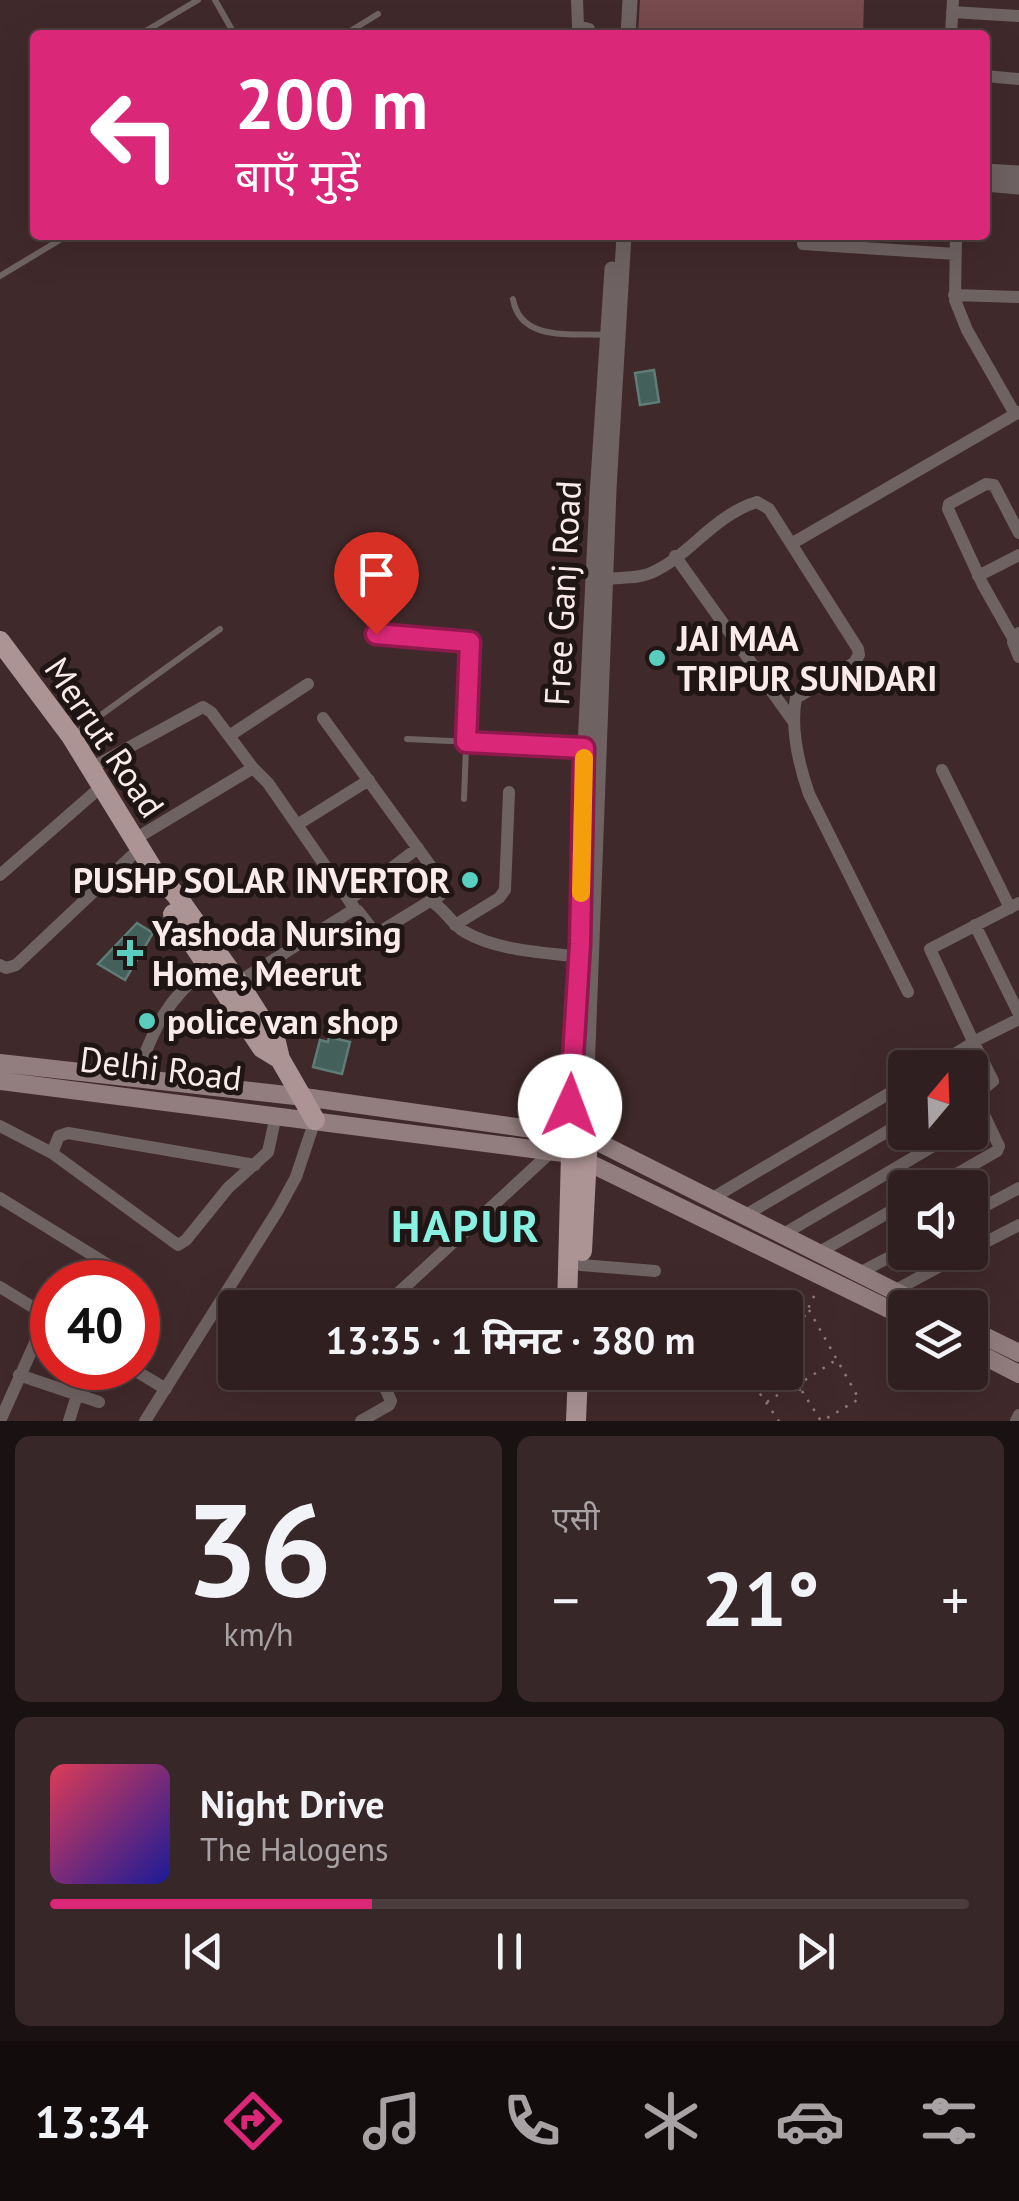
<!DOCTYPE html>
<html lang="hi">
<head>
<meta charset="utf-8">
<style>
  body { margin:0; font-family:"PT Sans","Noto Sans Devanagari",sans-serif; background:#382729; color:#f1f3f6; height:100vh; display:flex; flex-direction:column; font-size:38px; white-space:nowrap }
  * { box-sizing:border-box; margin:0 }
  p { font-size:32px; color:#a8a2a5 }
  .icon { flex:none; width:55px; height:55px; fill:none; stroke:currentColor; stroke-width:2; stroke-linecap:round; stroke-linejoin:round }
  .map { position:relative; height:1421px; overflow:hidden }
  .panel { display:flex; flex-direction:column; gap:15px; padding:15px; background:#1a1112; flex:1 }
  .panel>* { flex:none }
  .banner { position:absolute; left:30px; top:30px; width:960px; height:210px; border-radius:10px; box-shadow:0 10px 40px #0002,0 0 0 2px #4b3d3e; background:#db2777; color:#fff; overflow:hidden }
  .needle { width:65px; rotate:19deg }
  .tools { position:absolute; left:888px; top:1050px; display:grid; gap:20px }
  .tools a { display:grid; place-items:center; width:100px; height:100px; border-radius:10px; background:#301f20; box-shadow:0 10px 40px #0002,0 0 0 2px #4b3d3e; font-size:50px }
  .speed { position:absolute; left:30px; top:1260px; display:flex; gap:20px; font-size:50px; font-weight:700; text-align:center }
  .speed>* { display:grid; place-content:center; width:130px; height:130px; border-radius:50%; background:#301f20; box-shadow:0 10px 40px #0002,0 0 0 2px #4b3d3e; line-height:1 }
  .speed .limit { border:15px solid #d22; background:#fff; color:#111 }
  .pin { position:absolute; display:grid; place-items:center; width:85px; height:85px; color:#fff; margin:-102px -42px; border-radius:50% 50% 50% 0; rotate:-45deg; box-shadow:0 0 10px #0007 }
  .pin .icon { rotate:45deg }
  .me { position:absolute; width:110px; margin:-55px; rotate:2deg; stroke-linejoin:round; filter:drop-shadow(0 0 8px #0008) }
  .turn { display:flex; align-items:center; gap:35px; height:210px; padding:0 40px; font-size:45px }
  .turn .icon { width:130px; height:130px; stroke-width:2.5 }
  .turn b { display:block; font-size:70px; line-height:85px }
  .big { font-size:75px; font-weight:700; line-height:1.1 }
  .panel .tile { flex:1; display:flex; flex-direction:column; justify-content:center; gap:15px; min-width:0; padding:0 35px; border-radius:15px; background:#382729 }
  .panel .dial { align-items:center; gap:0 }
  .dial b { font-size:130px; line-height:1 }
  .song { display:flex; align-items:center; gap:30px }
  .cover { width:120px; height:120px; border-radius:15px; background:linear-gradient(135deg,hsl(350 70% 55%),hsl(240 70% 35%)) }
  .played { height:10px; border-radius:5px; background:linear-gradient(90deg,#db2777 35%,#4b3d3e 35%) }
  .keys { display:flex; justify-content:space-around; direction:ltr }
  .heat { display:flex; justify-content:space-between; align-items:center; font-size:55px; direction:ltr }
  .panel .tiles { flex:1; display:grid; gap:15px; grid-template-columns:1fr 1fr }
  .tile:last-child { grid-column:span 2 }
  .trip { position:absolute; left:218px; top:1290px; width:585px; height:100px; border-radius:10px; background:#301f20; box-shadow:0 10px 40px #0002,0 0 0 2px #4b3d3e; font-weight:700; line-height:100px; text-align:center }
  .tab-bar { display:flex; height:160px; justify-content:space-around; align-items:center; background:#130c0d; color:#a8a2a5 }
  .tab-bar .icon { width:70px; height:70px }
  .tab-bar .current { color:#db2777 }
  .tab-bar b { font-size:45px; color:#f1f3f6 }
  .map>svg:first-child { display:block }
</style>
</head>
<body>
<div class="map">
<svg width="1019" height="1421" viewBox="0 0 1019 1421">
  <rect width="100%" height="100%" fill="#40292a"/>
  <path fill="#774a4d" d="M640 0H864L863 35H638Z"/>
  <path fill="#43605b" stroke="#5f7c77" stroke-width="2.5" d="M654 370 659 402 640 405 635 373Z
    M137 923 153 933 125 980 98 964Z
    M329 1037 350 1042 342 1074 313 1067 320 1040 328 1042Z"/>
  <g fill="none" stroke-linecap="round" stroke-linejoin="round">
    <path stroke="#8f7b7c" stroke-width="2.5" stroke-dasharray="2.5 8" stroke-linecap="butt" d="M809 1310 859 1399 822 1421
      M785 1336 788 1333 795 1336 798 1342 785 1358
      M795 1336 816 1292
      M785 1365 794 1378 793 1388 801 1390 804 1380 794 1378
      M805 1380 836 1360
      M754 1385 779 1421
      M802 1391 821 1421
      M767 1402 790 1387"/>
    <path stroke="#6f6263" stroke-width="6" d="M215 0 235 35
      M139 35 198 0
      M344 35 378 14
      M0 276 68 235
      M513 299C520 342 572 333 606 335
      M376 634 470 642 464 799
      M76 733 220 629
      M407 739 585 747"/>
    <path stroke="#6f6263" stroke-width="12" d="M577 0 578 26 589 29 590 35
      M952 12 1019 16
      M951 35 953 0
      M985 76 1019 79
      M956 235 955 300 967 330 1015 414
      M803 244 955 254
      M954 295 1019 297
      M791 544 1019 412
      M675 556 793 721
      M978 576 1019 555
      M606 579C621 577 639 579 653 572 689 556 714 515 757 502L769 509 858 649 859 655 854 663 796 698C790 729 799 765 809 794L908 992
      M1019 633 1013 642 1019 657
      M1013 638 983 585 948 509 949 504 986 484 994 485 1019 533
      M323 718 443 883V892L433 902
      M229 736 308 684
      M91 768 203 707 211 712 253 768
      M942 770 1010 908
      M297 825 369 780
      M135 839 253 768 268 783 355 909
      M0 875 102 786
      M349 900 418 848
      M1019 903 930 949 972 1039 977 1040 1019 1019
      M455 925 499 898 505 890 509 792
      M975 925 1019 1014
      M0 965 6 968 16 965 140 848
      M238 982 353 910 358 911 376 934 430 901C444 907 451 924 465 932 498 951 542 952 579 957
      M932 1068 974 1042
      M136 1078C154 1027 166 1000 209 966
      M0 1126 52 1153 178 1245 186 1240 228 1188 268 1152 276 1115
      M52 1153 59 1136 68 1133 255 1165
      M932 1188 997 1151 999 1146 975 1096 993 1081 972 1039
      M0 1198 128 1277
      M711 1199 905 1084
      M970 1214 1019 1188
      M744 1216 905 1121
      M782 1235 957 1132
      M970 1250 1019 1225
      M818 1253 905 1203
      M581 1265 655 1271
      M859 1273 905 1249
      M0 1287 52 1319
      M894 1291 966 1252
      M394 1297 551 1152
      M131 1368 166 1389
      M19 1375 99 1402
      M0 1421 47 1316
      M69 1421 77 1395
      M145 1421 278 1210 296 1177 315 1120
      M361 1421 389 1405 391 1401 385 1388 388 1372
      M1016 1421 1019 1415"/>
    <path stroke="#6f6263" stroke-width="15" d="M628 35 630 0
      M985 171 1019 173
      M985 184 1019 187
      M568 1133 580 944 585 747 597 495 612 269
      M588 1137 587 1074 609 489 624 235"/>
    <path stroke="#927e7f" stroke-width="18" d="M0 1063 304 1097 588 1137 928 1308
      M0 1081 571 1154 905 1317
      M970 1329 1019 1353
      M970 1349 1019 1374"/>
    <path stroke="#ad9494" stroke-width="20" d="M0 641 71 736 154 871 176 895 238 982 276 1042 280 1059 315 1120
      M173 914 262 1048 280 1059
      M582 1251 588 1137
      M567 1308 571 1154 568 1133
      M576 1421 578 1372"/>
  </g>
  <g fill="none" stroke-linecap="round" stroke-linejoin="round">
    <defs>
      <path id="route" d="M376 634 470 642 466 742 584 748 580 944 570 1106"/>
    </defs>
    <use href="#route" stroke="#8e194d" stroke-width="25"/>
    <use href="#route" stroke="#db2777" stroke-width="18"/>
    <path stroke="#f59e0b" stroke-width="18" d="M581 893 584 758"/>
  </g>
  <g fill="#59cebf" stroke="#1f1515" stroke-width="4">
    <circle cx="657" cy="658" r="10"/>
    <circle cx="470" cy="880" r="10"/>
    <path d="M125 938h10v10h10v10h-10v10h-10v-10h-10v-10h10z"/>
    <circle cx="147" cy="1021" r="10"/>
  </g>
  <g text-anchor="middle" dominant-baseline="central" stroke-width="10" stroke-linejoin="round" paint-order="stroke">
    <g font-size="35" fill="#faeaea" stroke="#1f1515">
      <text transform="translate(562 593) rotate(-87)">Free Ganj Road</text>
      <text transform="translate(105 737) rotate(56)">Merrut Road</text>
      <text transform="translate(161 1068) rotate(7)">Delhi Road</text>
    </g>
    <g font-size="35" font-weight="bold" fill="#faeaea" stroke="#1f1515" text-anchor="start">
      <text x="677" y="638">JAI MAA<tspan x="677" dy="40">TRIPUR SUNDARI</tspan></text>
      <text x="450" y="880" text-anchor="end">PUSHP SOLAR INVERTOR</text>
      <text x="152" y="933">Yashoda Nursing<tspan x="152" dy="40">Home, Meerut</tspan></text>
      <text x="167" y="1021">police van shop</text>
    </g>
    <g font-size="45" font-weight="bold" letter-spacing="2.5" fill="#89f1e2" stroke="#1f1515">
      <text x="466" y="1225">HAPUR</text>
    </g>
  </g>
</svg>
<div class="tools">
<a><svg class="needle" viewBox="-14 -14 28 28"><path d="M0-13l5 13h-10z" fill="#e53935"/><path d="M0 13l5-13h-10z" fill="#a8a2a5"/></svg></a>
<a><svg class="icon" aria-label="sound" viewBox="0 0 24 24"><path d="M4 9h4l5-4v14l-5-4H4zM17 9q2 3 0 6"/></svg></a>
<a><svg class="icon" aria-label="layers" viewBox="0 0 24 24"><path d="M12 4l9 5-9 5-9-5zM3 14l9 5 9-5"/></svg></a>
</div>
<div class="speed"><div class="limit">40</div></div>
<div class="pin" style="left:376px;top:634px;background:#d93025"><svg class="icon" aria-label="arrive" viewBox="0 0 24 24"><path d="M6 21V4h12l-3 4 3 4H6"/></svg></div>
<svg class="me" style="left:570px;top:1106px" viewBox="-20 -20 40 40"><circle r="19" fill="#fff"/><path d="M0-13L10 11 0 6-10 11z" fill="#db2777"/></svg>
<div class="trip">13:35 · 1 मिनट · 380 m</div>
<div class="banner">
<div class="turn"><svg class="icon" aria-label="left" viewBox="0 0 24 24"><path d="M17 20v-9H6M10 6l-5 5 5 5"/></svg><div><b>200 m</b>बाएँ मुड़ें</div></div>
</div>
</div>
<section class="panel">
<div class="tiles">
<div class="tile dial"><b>36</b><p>km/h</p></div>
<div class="tile"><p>एसी</p>
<div class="heat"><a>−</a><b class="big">21°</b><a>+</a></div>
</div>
<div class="tile">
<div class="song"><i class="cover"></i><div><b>Night Drive</b><p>The Halogens</p></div></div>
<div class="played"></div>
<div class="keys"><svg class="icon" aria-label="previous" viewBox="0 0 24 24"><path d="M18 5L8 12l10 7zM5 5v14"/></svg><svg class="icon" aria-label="pause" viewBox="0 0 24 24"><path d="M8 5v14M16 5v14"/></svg><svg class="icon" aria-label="next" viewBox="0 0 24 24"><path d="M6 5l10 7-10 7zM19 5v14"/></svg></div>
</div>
</div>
</section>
<nav class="tab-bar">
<b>13:34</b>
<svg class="icon current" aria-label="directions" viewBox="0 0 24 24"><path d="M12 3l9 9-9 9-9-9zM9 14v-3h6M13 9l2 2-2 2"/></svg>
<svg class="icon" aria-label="music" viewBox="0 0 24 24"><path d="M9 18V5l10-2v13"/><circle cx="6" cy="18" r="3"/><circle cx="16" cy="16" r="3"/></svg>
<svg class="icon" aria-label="phone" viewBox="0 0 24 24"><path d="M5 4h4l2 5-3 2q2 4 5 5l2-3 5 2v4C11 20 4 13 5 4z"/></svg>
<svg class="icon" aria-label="climate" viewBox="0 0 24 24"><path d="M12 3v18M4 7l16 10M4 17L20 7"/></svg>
<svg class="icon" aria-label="car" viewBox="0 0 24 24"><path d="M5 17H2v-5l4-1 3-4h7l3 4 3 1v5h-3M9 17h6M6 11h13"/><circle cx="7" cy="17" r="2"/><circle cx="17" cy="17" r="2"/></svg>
<svg class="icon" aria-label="filters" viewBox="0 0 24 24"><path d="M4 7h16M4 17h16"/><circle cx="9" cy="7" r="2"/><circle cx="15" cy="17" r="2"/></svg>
</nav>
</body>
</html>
